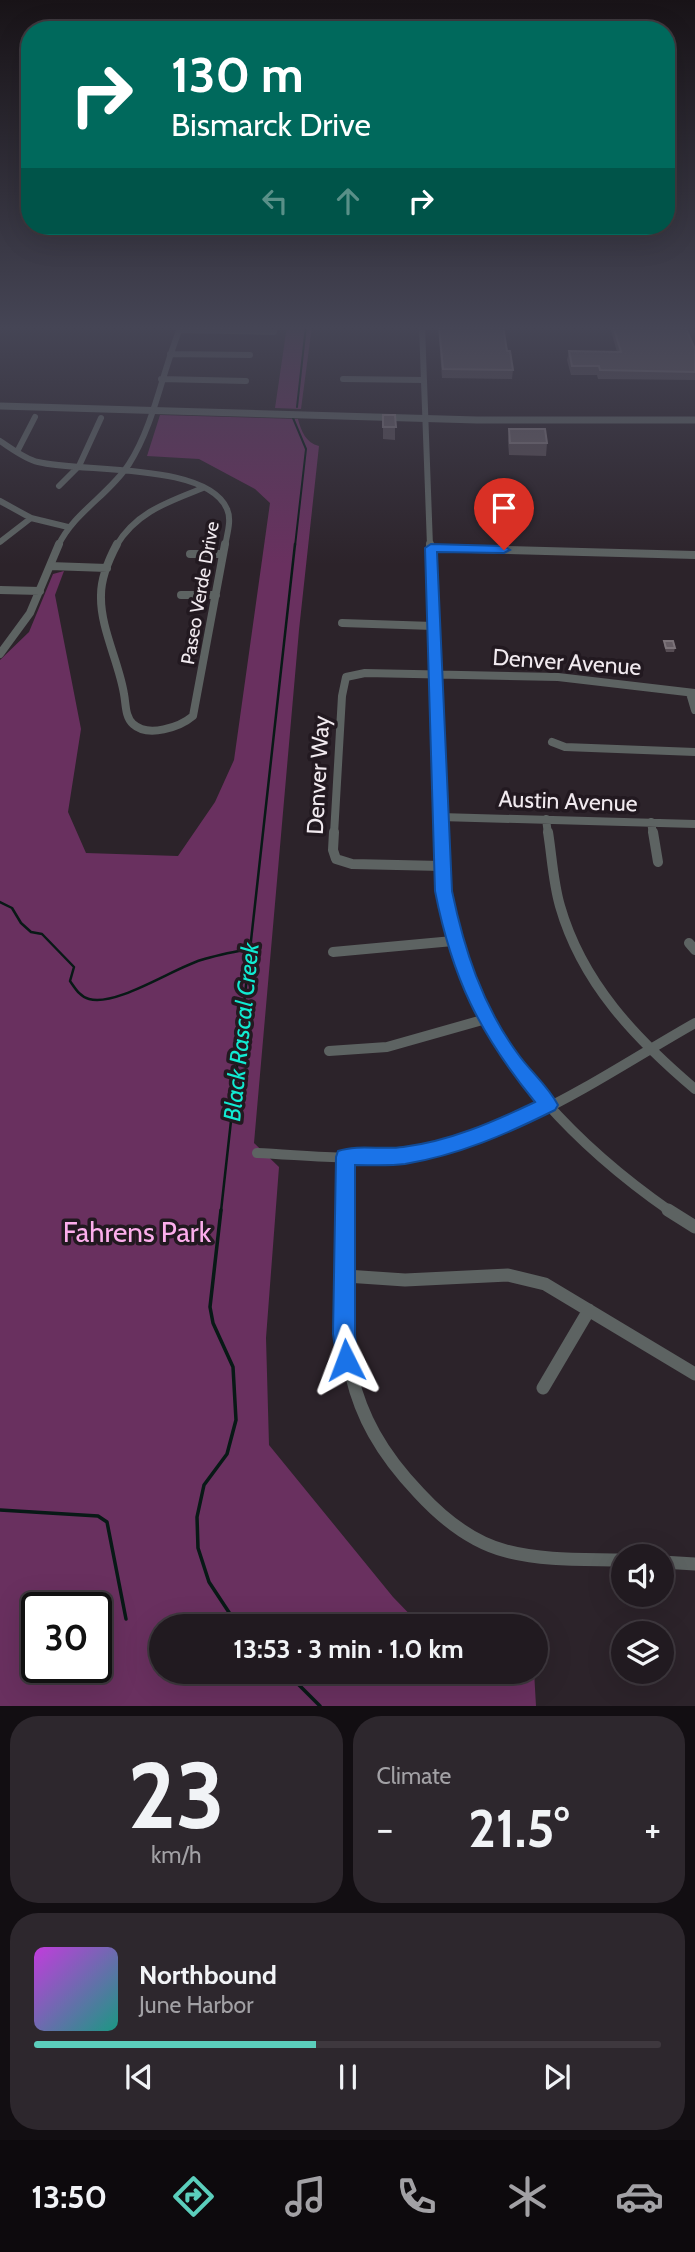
<!DOCTYPE html>
<html lang="en">
<head>
<meta charset="utf-8">
<style>
  body { margin:0; font-family:Cabin,sans-serif; background:#2d272d; color:#f1f3f6; height:100vh; display:flex; flex-direction:column; font-size:26px; white-space:nowrap }
  * { box-sizing:border-box; margin:0 }
  p { font-size:23px; color:#a2a1a5 }
  .icon { flex:none; width:38px; height:38px; fill:none; stroke:currentColor; stroke-width:2; stroke-linecap:round; stroke-linejoin:round }
  .map { position:relative; height:1706px; overflow:hidden }
  .sheet { display:flex; flex-direction:column; gap:10px; padding:10px; background:#120e12; flex:1 }
  .sheet>* { flex:none }
  .banner { position:absolute; left:21px; top:21px; width:654px; height:214px; border-radius:28px; box-shadow:0 7px 28px #0002,0 0 0 2px #3e383e; background:#00695c; color:#fff; overflow:hidden }
  .fabs { position:absolute; left:611px; top:1544px; display:grid; gap:14px }
  .fabs a { display:grid; place-items:center; width:63px; height:63px; border-radius:50%; background:#211a20; box-shadow:0 7px 28px #0002,0 0 0 2px #3e383e; font-size:35px }
  .speed { position:absolute; left:21px; top:1592px; display:flex; gap:14px; font-size:35px; font-weight:700; text-align:center }
  .speed>* { display:grid; place-content:center; width:91px; height:91px; border-radius:50%; background:#211a20; box-shadow:0 7px 28px #0002,0 0 0 2px #3e383e; line-height:1 }
  .speed .limit { border:4px solid #111; border-radius:10px; background:#fff; color:#111 }
  .pin { position:absolute; display:grid; place-items:center; width:60px; height:60px; color:#fff; margin:-72px -30px; border-radius:50% 50% 50% 0; rotate:-45deg; box-shadow:0 0 7px #0007 }
  .pin .icon { rotate:45deg }
  .me { position:absolute; width:77px; margin:-38px; rotate:357deg; stroke-linejoin:round; filter:drop-shadow(0 0 5px #0008) }
  .turn { display:flex; align-items:center; gap:24px; height:147px; padding:0 35px; font-size:32px }
  .turn .icon { width:91px; height:91px; stroke-width:2.5 }
  .turn b { display:block; font-size:49px; line-height:60px }
  .lanes { display:flex; align-items:center; height:66px; padding:0 35px; background:#0003; justify-content:center; gap:35px; direction:ltr }
  .lanes .off { opacity:.35 }
  .big { font-size:52px; font-weight:700; line-height:1.1 }
  .sheet .card { flex:1; display:flex; flex-direction:column; justify-content:center; gap:10px; min-width:0; padding:0 24px; border-radius:28px; background:#2d272d }
  .sheet .dial { align-items:center; gap:0 }
  .dial b { font-size:91px; line-height:1 }
  .song { display:flex; align-items:center; gap:21px }
  .cover { width:84px; height:84px; border-radius:10px; background:linear-gradient(135deg,hsl(290 70% 55%),hsl(170 70% 35%)) }
  .played { height:7px; border-radius:4px; background:linear-gradient(90deg,#5bcebc 45%,#3e383e 45%) }
  .keys { display:flex; justify-content:space-around; direction:ltr }
  .heat { display:flex; justify-content:space-between; align-items:center; font-size:38px; direction:ltr }
  .sheet .tiles { flex:1; display:grid; gap:10px; grid-template-columns:1fr 1fr }
  .card:last-child { grid-column:span 2 }
  .trip { position:absolute; left:149px; top:1614px; width:399px; height:70px; border-radius:35px; background:#211a20; box-shadow:0 7px 28px #0002,0 0 0 2px #3e383e; font-weight:700; line-height:70px; text-align:center }
  .dock { display:flex; height:112px; justify-content:space-around; align-items:center; background:#0d0a0d; color:#a2a1a5 }
  .dock .icon { width:49px; height:49px }
  .dock .current { color:#5bcebc }
  .dock b { font-size:32px; color:#f1f3f6 }
  .map>svg:first-child { display:block }
</style>
</head>
<body>
<div class="map">
<svg width="695" height="1706" viewBox="0 0 695 1706">
  <rect width="100%" height="100%" fill="#2c232a"/>
  <path fill="#69305f" fill-rule="evenodd" d="M287 326H312L301 409 275 408Z
    M160 415 298 419C301 431 306 443 319 446L299 630 254 1143 279 1167 266 1338 269 1445 393 1597 421 1626H161V1671H534L536 1706H0V660L29 632 53 574 64 571 55 595 81 729 68 812 86 853 178 856 215 802 234 760 270 503 255 489 199 459 147 456ZM37 1608H96V1668H37Z"/>
  <g fill="none" stroke-linecap="round" stroke-linejoin="round">
    <path stroke="#081916" stroke-width="2" d="M297 407 306 326
      M293 418 306 449 295 546"/>
    <path stroke="#081916" stroke-width="2.5" d="M0 902 12 908 21 923 31 932 42 934 74 967 70 981C75 988 80 997 89 999 116 1007 174 968 201 960 217 955 233 952 249 949
      M221 1211 295 544"/>
    <path stroke="#081916" stroke-width="3.5" d="M221 1210 210 1307 213 1323 233 1367 236 1420 227 1454 204 1485 197 1517 198 1548 209 1582 238 1626
      M0 1510 98 1516 107 1522 126 1619
      M285 1671 320 1706"/>
    <path stroke="#5d6362" stroke-width="6" d="M422 326 430 546
      M179 330 274 332
      M170 354 250 355
      M161 379 246 381
      M343 379 423 380
      M0 441C11 448 25 459 38 462 82 473 207 462 227 509 232 520 227 534 225 546
      M18 450 35 417
      M59 486 79 466 101 418
      M0 501 31 518 68 527
      M0 542 31 518
      M58 546C74 512 109 495 129 464 155 423 162 371 181 326
      M116 546C136 512 168 502 203 488"/>
    <path stroke="#5d6362" stroke-width="8" d="M117 544C109 559 101 578 101 595 100 628 119 662 124 694 126 704 125 717 133 724 148 738 180 727 193 716L225 544
      M430 544 441 834
      M431 548 695 555
      M190 554H223
      M50 566 107 568
      M0 590 40 591
      M181 595H216
      M342 623 433 626
      M0 654 30 613 59 544
      M690 693 695 710
      M552 742 565 747 695 752
      M440 817 695 824
      M546 819 548 834
      M651 822 653 834
      M334 834 342 696 346 677 365 673 558 677 695 693"/>
    <path stroke="#5d6362" stroke-width="10" d="M334 832 333 850 336 859 352 864 442 866
      M441 832C442 875 447 917 460 958 495 1064 581 1149 670 1211
      M548 832C552 857 553 882 560 906 582 983 636 1039 695 1089
      M653 832 658 862
      M689 943 695 950
      M333 952 453 941
      M329 1051 387 1047 486 1019
      M257 1153C304 1155 353 1161 401 1156 509 1144 603 1075 695 1023
      M345 1211V1157"/>
    <path stroke="#5d6362" stroke-width="13" d="M345 1210C344 1326 331 1401 419 1493 443 1519 471 1542 506 1551 544 1561 584 1559 623 1560
      M668 1210 695 1227
      M346 1276 405 1280 508 1275 545 1284 695 1374
      M543 1388 589 1310
      M662 1562 695 1564"/>
    <path stroke="#5d6362" stroke-width="7" d="M0 406 477 420H695"/>
  </g>
  <path fill="#564c53" d="M438 326H503L507 351 513 370 512 379 442 378Z
    M550 326H685L695 349V380L598 379 597 375H571L567 360 569 351 617 352 610 327Z
    M383 415H395V440L383 439Z
    M509 429 547 443 546 456 509 455 508 441Z
    M664 641 675 648 674 652H666L664 645Z"/>
  <path fill="#665d64" stroke="#7c7379" stroke-width="2" d="M439 326H503L507 351H510L513 370 443 369Z
    M613 326H685L695 349V372L600 370 599 366H572L569 351 621 352Z
    M383 415H395L396 427H383Z
    M509 429H545L547 443H510Z
    M664 641H673L675 648H666Z"/>
  <linearGradient id="sky" x2="0" y2="1"><stop stop-color="#181317"/><stop offset="0.58" stop-color="#454555"/><stop offset="1" stop-color="#454555" stop-opacity="0"/></linearGradient>
  <rect width="695" height="565" fill="url(#sky)"/>
  <path fill="#1a73e8" stroke="#114b97" stroke-width="2" d="M431 544 504 546 510 550 504 553 437 552 452 891C464 949 482 1005 518 1054 530 1071 548 1086 558 1105L555 1110C507 1134 459 1155 405 1164 389 1166 372 1165 355 1165V1334L357 1360 354 1368 346 1371 338 1368 333 1334 336 1157 338 1151C358 1144 382 1150 403 1147 450 1141 493 1122 535 1102 479 1033 452 978 435 891L425 548Z"/>
  <g text-anchor="middle" dominant-baseline="central" stroke-width="7" stroke-linejoin="round" paint-order="stroke">
    <g font-size="19" fill="#f1eaef" stroke="#221920">
      <text transform="translate(200 593) rotate(-80)">Paseo Verde Drive</text>
    </g>
    <g font-size="23" fill="#f1eaef" stroke="#221920">
      <text transform="translate(567 662) rotate(4)">Denver Avenue</text>
      <text transform="translate(318 775) rotate(-87)">Denver Way</text>
      <text transform="translate(568 801) rotate(2)">Austin Avenue</text>
    </g>
    <g font-size="24" font-style="italic" fill="#11ebd2" stroke="#221920">
      <text transform="translate(241 1032) rotate(-84)">Black Rascal Creek</text>
    </g>
    <g font-size="28" fill="#fcaeec" stroke="#221920">
      <text x="137" y="1232">Fahrens Park</text>
    </g>
  </g>
</svg>
<div class="fabs">
<a><svg class="icon" aria-label="sound" viewBox="0 0 24 24"><path d="M4 9h4l5-4v14l-5-4H4zM17 9q2 3 0 6"/></svg></a>
<a><svg class="icon" aria-label="layers" viewBox="0 0 24 24"><path d="M12 4l9 5-9 5-9-5zM3 14l9 5 9-5"/></svg></a>
</div>
<div class="speed"><div class="limit">30</div></div>
<div class="pin" style="left:504px;top:550px;background:#d93025"><svg class="icon" aria-label="arrive" viewBox="0 0 24 24"><path d="M6 21V4h12l-3 4 3 4H6"/></svg></div>
<svg class="me" style="left:346px;top:1360px" viewBox="-20 -20 40 40"><path d="M0-17L14 15 0 8-14 15z" fill="#1a73e8" stroke="#fff" stroke-width="4"/></svg>
<div class="trip">13:53 · 3 min · 1.0 km</div>
<div class="banner">
<div class="turn"><svg class="icon" aria-label="right" viewBox="0 0 24 24"><path d="M7 20v-9h11M14 6l5 5-5 5"/></svg><div><b>130 m</b>Bismarck Drive</div></div>
<div class="lanes"><svg class="icon off" aria-label="left" viewBox="0 0 24 24"><path d="M17 20v-9H6M10 6l-5 5 5 5"/></svg><svg class="icon off" aria-label="ahead" viewBox="0 0 24 24"><path d="M12 20V5M6 11l6-6 6 6"/></svg><svg class="icon" aria-label="right" viewBox="0 0 24 24"><path d="M7 20v-9h11M14 6l5 5-5 5"/></svg></div>
</div>
</div>
<section class="sheet">
<div class="tiles">
<div class="card dial"><b>23</b><p>km/h</p></div>
<div class="card"><p>Climate</p>
<div class="heat"><a>−</a><b class="big">21.5°</b><a>+</a></div>
</div>
<div class="card">
<div class="song"><i class="cover"></i><div><b>Northbound</b><p>June Harbor</p></div></div>
<div class="played"></div>
<div class="keys"><svg class="icon" aria-label="previous" viewBox="0 0 24 24"><path d="M18 5L8 12l10 7zM5 5v14"/></svg><svg class="icon" aria-label="pause" viewBox="0 0 24 24"><path d="M8 5v14M16 5v14"/></svg><svg class="icon" aria-label="next" viewBox="0 0 24 24"><path d="M6 5l10 7-10 7zM19 5v14"/></svg></div>
</div>
</div>
</section>
<nav class="dock">
<b>13:50</b>
<svg class="icon current" aria-label="directions" viewBox="0 0 24 24"><path d="M12 3l9 9-9 9-9-9zM9 14v-3h6M13 9l2 2-2 2"/></svg>
<svg class="icon" aria-label="music" viewBox="0 0 24 24"><path d="M9 18V5l10-2v13"/><circle cx="6" cy="18" r="3"/><circle cx="16" cy="16" r="3"/></svg>
<svg class="icon" aria-label="phone" viewBox="0 0 24 24"><path d="M5 4h4l2 5-3 2q2 4 5 5l2-3 5 2v4C11 20 4 13 5 4z"/></svg>
<svg class="icon" aria-label="climate" viewBox="0 0 24 24"><path d="M12 3v18M4 7l16 10M4 17L20 7"/></svg>
<svg class="icon" aria-label="car" viewBox="0 0 24 24"><path d="M5 17H2v-5l4-1 3-4h7l3 4 3 1v5h-3M9 17h6M6 11h13"/><circle cx="7" cy="17" r="2"/><circle cx="17" cy="17" r="2"/></svg>
</nav>
</body>
</html>
